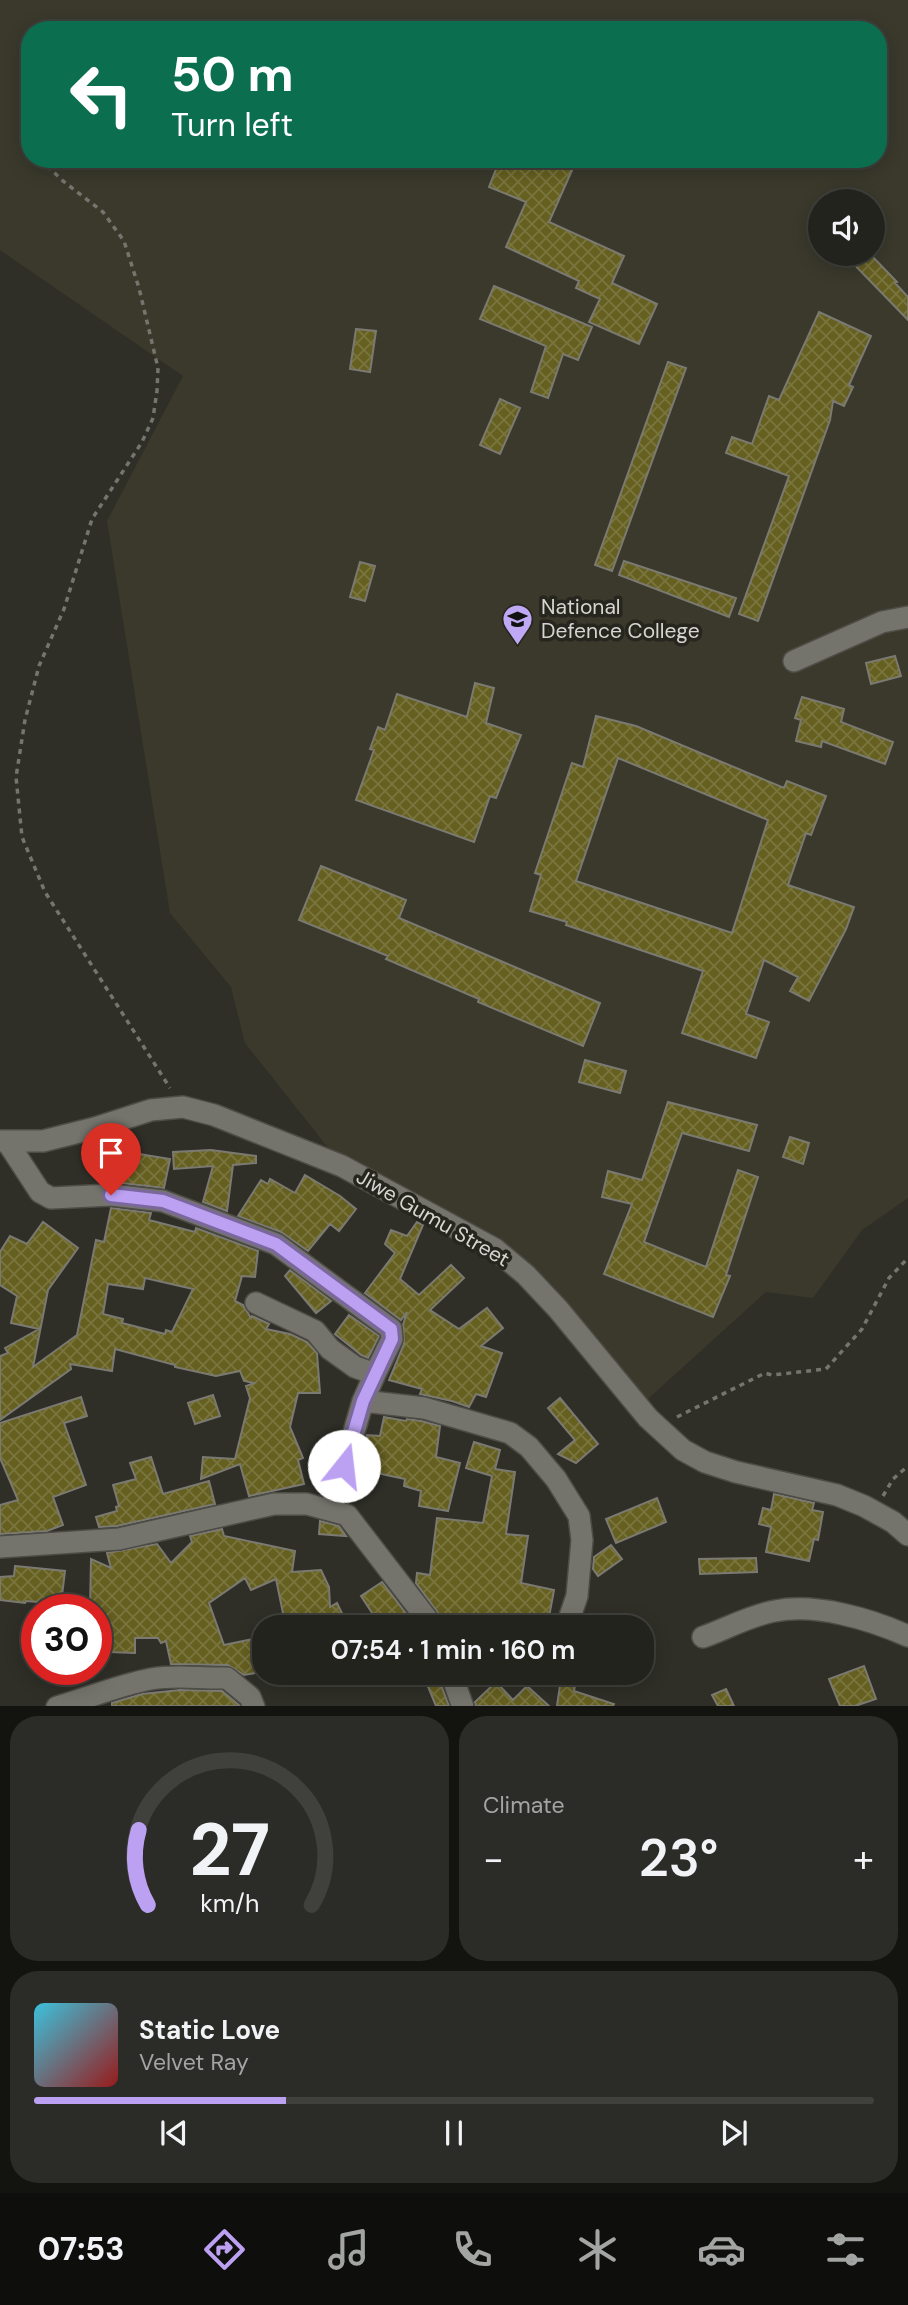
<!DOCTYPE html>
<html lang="en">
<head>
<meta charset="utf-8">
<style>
  body { margin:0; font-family:"DM Sans",sans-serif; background:#2b2b27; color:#f1f3f6; height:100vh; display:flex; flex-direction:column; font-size:26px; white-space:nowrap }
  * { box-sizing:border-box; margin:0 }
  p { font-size:23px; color:#a3a4a4 }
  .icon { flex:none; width:38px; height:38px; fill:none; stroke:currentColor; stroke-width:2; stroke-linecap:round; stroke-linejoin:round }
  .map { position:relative; height:1706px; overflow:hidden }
  .details { display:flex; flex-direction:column; gap:10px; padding:10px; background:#131310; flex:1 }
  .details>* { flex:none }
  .guide { position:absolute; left:21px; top:21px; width:866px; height:147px; border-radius:28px; box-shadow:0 4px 18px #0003,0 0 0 2px #40403c; background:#0b6e4f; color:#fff; overflow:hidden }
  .buttons { position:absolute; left:808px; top:189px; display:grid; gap:14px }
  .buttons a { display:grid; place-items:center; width:77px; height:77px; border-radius:50%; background:#23231e; box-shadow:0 4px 18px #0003,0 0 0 2px #40403c; font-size:35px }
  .speed { position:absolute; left:21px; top:1594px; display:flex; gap:14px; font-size:35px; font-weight:700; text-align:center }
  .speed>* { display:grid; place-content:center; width:91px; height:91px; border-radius:50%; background:#23231e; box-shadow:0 4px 18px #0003,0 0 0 2px #40403c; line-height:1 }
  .speed .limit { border:10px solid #d22; background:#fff; color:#111 }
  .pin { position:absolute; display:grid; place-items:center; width:60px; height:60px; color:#fff; margin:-72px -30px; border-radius:50% 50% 50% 0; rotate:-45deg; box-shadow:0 0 7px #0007 }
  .pin .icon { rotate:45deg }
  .me { position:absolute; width:77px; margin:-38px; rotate:16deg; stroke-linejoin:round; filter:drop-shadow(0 0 5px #0008) }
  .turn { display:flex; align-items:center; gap:24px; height:147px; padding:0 35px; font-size:32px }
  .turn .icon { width:91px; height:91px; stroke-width:2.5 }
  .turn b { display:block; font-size:49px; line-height:60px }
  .big { font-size:52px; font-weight:600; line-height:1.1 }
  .details .tile { flex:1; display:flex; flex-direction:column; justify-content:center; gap:10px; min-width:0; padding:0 24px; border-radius:28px; background:#2b2b27 }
  .details .dial { align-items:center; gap:0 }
  .dial svg { height:182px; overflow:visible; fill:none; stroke:#40403c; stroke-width:7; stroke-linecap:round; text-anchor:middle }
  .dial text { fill:#f1f3f6; stroke:none }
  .song { display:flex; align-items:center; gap:21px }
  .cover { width:84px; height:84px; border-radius:10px; background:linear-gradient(135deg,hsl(190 70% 55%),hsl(0 70% 35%)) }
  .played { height:7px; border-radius:4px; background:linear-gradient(90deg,#bca0f2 30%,#40403c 30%) }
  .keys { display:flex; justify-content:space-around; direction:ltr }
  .heat { display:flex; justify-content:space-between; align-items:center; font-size:38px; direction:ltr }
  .details .tiles { flex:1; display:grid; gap:10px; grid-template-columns:1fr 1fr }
  .tile:last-child { grid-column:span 2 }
  .trip { position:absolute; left:252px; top:1615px; width:402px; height:70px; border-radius:28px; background:#23231e; box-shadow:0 4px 18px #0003,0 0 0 2px #40403c; font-weight:600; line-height:70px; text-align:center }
  .menu { display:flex; height:112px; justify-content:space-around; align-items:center; background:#0e0e0c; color:#a3a4a4 }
  .menu .icon { width:49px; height:49px }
  .menu .active { color:#bca0f2 }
  .menu b { font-size:32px; color:#f1f3f6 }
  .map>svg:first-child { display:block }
</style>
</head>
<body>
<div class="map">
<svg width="908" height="1707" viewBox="0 0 908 1707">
  <defs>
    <pattern id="building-cross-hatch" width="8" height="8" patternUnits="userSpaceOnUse" patternTransform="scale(1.75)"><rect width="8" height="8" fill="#655f20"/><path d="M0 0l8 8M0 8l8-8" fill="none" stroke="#7a753f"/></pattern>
  </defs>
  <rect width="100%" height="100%" fill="#2f2f28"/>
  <path fill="#3a392c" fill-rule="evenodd" d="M0 0H908V1198L862 1230 813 1298 766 1292 639 1407 486 1238 333 1154 245 1043 231 987 170 913 107 521 183 376 0 250ZM30 30H878V159H30ZM821 201H873V254H821Z"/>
  <path fill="url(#building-cross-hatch)" stroke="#7b7a72" stroke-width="2" fill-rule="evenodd" d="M500 159H577L549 222 624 256 612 283 657 304 639 344 589 322 600 299 576 288 579 281 506 247 526 202 489 187Z
    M844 254H870L897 282 895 283 908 297V320Z
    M494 286 592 327 578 360 563 354 548 398 531 392 546 346 480 319Z
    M819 312 871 336 849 385 853 387 844 406 833 401 830 420 758 621 739 614 789 476 726 453 732 437 752 444 769 396 779 400Z
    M356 329 376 331 370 372 350 369Z
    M668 362 686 368 612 571 595 565Z
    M500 399 520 408 500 454 480 445Z
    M624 561 736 598 729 617 619 575Z
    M360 562 375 566 365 601 350 597Z
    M895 656 901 676 871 684 866 663Z
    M475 683 494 688 486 723 521 735 496 798 490 796 474 842 356 800 374 750 370 749 378 727 385 730 397 694 467 717Z
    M802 697 844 709 841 722 893 742 885 764 822 741 821 747 796 741 801 720 795 718Z
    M596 716 636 726 784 788 787 781 826 796 811 835 806 833 788 885 854 907 846 929 809 1001 790 991 798 977 764 960 746 1014 769 1022 756 1058 682 1033 703 971 566 925 567 922 530 911 541 875 535 873 572 763 583 767ZM618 758 768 820 732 933 576 881Z
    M321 866 406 900 399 918 600 1003 583 1046 478 1002 479 999 386 959 388 956 299 920Z
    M585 1060 626 1071 620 1093 579 1082Z
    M668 1102 757 1125 749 1151 682 1133 644 1242 706 1267 738 1170 758 1177 726 1275 730 1276 713 1317 604 1274 632 1204 602 1197 608 1171 642 1180Z
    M790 1137 809 1143 803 1164 783 1157Z
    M211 1150 256 1156V1163L233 1165 227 1211 203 1202 213 1166 174 1169 173 1152Z
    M127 1152 170 1159 164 1188 121 1183Z
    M305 1175 340 1196 356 1209 339 1231 330 1224 308 1251 281 1232 238 1216 261 1180 268 1184 270 1179 295 1193Z
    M111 1208 151 1213 149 1220 195 1232 196 1228 258 1251 255 1277 242 1276 235 1301 243 1305 251 1318 252 1316 269 1324 266 1329 290 1334 307 1342 317 1353 320 1393H298L290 1427 303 1458 298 1460 304 1484 249 1496 240 1464 201 1479 203 1457 235 1459 250 1398 246 1386 254 1383 244 1381 240 1371 216 1376 175 1367V1365L115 1349 112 1371 70 1364 71 1369 0 1420V1356L8 1353 5 1348 39 1329 11 1323 17 1296 0 1285V1252L10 1236 27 1244 43 1222 78 1248 48 1290 33 1367 77 1335 96 1240 104 1242ZM145 1278 193 1289 172 1332 166 1330 165 1334 122 1323 123 1319 103 1314 108 1284 143 1289Z
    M417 1222 423 1225 400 1279 419 1295 451 1265 464 1278 430 1310 459 1329 487 1308 503 1328 481 1346 502 1353 486 1397 476 1394 469 1407 452 1401 420 1394 422 1389 389 1380 404 1344 403 1325 407 1312 401 1320 365 1293 395 1253 385 1244 391 1230 407 1236Z
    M290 1270 331 1301 316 1313 285 1276Z
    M349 1315 379 1336 368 1358 361 1355 335 1334Z
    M213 1395 220 1416 195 1424 188 1403Z
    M81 1397 87 1416 64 1423 86 1485 53 1497 63 1525 47 1531 0 1534V1505L18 1500 0 1458V1423Z
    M560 1398 598 1444 576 1463 558 1454 575 1440 548 1408Z
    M384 1417 406 1421 407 1419 421 1421 440 1426 436 1457 460 1463 448 1511 419 1506 421 1491 404 1486 405 1479 372 1472 374 1462 363 1461 367 1435 380 1436Z
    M474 1442 500 1450 495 1469 515 1472 506 1534 528 1536 521 1583 554 1590 547 1628H454L445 1622 416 1583 417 1573 430 1575 437 1518 483 1523 492 1476 466 1468Z
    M151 1457 163 1494 209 1481 215 1504 117 1526 99 1527 96 1517 117 1511 116 1507 119 1506 113 1485 136 1479 130 1463Z
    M774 1494 814 1503 812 1510 823 1512 818 1540 814 1539 809 1561 766 1552 771 1527 759 1524 763 1508 771 1510Z
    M657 1498 666 1522 616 1543 606 1519Z
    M320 1521 339 1526 346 1536 319 1534Z
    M222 1529 224 1536 295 1551 292 1572 321 1570 329 1587 330 1607 337 1603 349 1628H286L276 1579 251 1590 245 1578 209 1603 224 1645 253 1639 261 1672 244 1675 228 1665 171 1664 166 1641 161 1643 158 1638H135V1653L109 1652V1637H96V1610H90L91 1559 111 1568 107 1553 157 1544 171 1563 192 1542 190 1536Z
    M611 1545 622 1559 598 1576 593 1569 594 1557Z
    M756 1558 757 1572 700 1574 699 1559Z
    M15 1566 65 1571 61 1604 26 1601 25 1603 0 1600V1577L14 1576Z
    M382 1582 417 1628H382L361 1596Z
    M864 1666 876 1699 855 1706H840L829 1679Z
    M567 1673H577L574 1691 614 1704 613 1706H557L560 1685 565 1680Z
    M439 1680 449 1706H436L427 1684Z
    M496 1682 513 1700 527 1686 549 1706H476L475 1702Z
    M726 1689 734 1706H718L712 1695Z
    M180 1690 222 1691 240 1706H112V1703L142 1694Z"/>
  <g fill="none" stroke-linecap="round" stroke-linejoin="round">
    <defs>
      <path id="minor" d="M794 661 882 622 908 617
        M0 1141H43L95 1128 151 1110 183 1107 214 1115 342 1166 495 1249 526 1275 558 1309 648 1418 683 1450 705 1462 736 1472 837 1495 864 1506 893 1522 908 1535
        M8 1143 40 1192 51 1198 111 1195 163 1201 276 1244 391 1329 392 1339 375 1374
        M256 1303 315 1331 330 1349 355 1367 375 1374 363 1401 331 1510
        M363 1401 424 1408 510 1433 529 1447 556 1479 579 1516 582 1540 577 1596 566 1628
        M0 1547 119 1539 274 1504H307L347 1515 434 1628
        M703 1637C726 1629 751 1615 775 1611 816 1603 870 1619 908 1636
        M451 1673 463 1707
        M543 1673H554
        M57 1707C88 1698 119 1685 151 1679 177 1674 201 1679 227 1678L250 1697 254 1707"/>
    </defs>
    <use href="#minor" stroke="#4d4c46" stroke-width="24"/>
    <path stroke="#75756f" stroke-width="3.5" stroke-dasharray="5 5" stroke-linecap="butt" d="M27 147 30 150
      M40 159 63 181 103 212 124 241 139 288 158 368 157 391 153 418 142 442 92 519 64 609 39 666 25 720 16 777 22 837 45 892 170 1088
      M677 1417 765 1373 772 1375 826 1369 862 1329 889 1278 908 1258
      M883 1496 893 1479 908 1466"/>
    <use href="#minor" stroke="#75746c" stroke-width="21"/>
  </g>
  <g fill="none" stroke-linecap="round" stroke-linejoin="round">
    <defs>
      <path id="route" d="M111 1195 163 1201 276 1244 391 1329 392 1339 363 1401 344 1466"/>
    </defs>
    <use href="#route" stroke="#7a689d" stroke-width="18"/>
    <use href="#route" stroke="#bca0f2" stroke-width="12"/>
  </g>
  <defs>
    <symbol id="school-pin" viewBox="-11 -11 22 30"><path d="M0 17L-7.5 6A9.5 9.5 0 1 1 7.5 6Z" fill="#bfa8f4" stroke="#26251e"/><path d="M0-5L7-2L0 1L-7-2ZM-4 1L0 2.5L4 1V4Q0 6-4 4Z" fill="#111"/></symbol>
  </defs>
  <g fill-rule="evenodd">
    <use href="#school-pin" x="500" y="602" width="35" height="47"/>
  </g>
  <g text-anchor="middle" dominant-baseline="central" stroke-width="7" stroke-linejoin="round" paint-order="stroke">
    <g font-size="21" fill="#d6d5d1" stroke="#26251e" text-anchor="start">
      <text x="541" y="607">National<tspan x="541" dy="24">Defence College</tspan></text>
    </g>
    <g font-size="21" fill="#d6d5d1" stroke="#26251e">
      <text transform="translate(433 1218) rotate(30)">Jiwe Gumu Street</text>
    </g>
  </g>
</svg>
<div class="buttons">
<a><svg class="icon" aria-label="sound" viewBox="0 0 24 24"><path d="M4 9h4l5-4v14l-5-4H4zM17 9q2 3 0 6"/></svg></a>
</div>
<div class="speed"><div class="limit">30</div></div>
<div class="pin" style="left:111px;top:1195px;background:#d93025"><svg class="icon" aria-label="arrive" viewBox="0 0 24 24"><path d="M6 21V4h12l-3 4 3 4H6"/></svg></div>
<svg class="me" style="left:344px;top:1466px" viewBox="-20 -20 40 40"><circle r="19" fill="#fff"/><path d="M0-13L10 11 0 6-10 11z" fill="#bca0f2"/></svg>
<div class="trip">07:54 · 1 min · 160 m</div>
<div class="guide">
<div class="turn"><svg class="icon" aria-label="left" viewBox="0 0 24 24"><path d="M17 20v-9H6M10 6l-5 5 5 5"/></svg><div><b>50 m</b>Turn left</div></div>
</div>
</div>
<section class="details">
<div class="tiles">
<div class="tile dial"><svg viewBox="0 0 100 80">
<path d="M14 69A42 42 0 1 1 86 69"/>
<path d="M14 69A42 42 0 0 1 10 36" stroke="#bca0f2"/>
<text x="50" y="56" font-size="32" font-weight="700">27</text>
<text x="50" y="72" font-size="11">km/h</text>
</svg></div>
<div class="tile"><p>Climate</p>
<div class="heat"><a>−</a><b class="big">23°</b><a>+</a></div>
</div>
<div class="tile">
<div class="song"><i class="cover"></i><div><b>Static Love</b><p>Velvet Ray</p></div></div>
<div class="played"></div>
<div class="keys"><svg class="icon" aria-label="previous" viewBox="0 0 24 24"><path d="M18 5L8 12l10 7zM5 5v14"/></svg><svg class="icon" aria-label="pause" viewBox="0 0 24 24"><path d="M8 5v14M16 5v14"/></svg><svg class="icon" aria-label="next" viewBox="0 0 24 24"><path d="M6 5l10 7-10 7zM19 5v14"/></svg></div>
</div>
</div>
</section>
<nav class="menu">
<b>07:53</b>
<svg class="icon active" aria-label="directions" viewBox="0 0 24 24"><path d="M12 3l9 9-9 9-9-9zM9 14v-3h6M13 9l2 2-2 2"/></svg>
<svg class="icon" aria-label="music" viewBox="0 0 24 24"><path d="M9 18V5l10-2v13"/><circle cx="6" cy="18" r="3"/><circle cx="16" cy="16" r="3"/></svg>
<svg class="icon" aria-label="phone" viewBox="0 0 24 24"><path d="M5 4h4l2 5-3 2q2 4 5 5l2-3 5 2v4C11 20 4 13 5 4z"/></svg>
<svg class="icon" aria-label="climate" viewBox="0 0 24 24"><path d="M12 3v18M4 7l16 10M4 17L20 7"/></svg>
<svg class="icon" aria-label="car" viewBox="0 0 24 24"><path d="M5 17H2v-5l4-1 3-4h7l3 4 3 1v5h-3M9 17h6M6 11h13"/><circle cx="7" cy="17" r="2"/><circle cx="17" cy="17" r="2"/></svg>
<svg class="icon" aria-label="filters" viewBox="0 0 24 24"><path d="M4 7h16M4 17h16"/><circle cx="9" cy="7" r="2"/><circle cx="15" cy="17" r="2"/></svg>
</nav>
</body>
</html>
